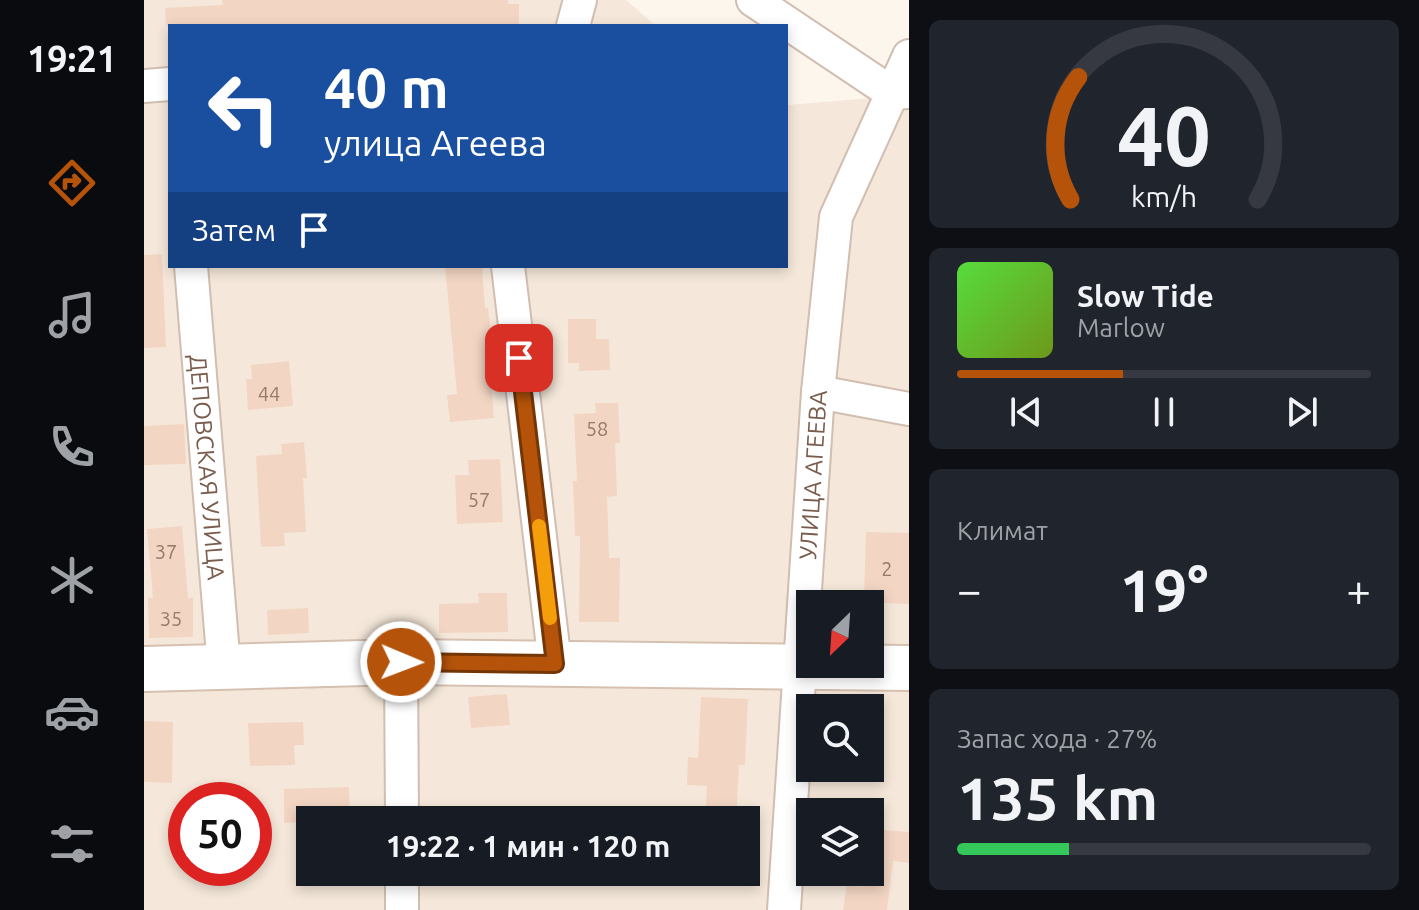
<!DOCTYPE html>
<html lang="ru">
<head>
<meta charset="utf-8">
<style>
  body { margin:0; font-family:Ubuntu,sans-serif; background:#20242c; color:#f1f3f6; height:100vh; display:flex; flex-direction:column; font-size:30px; white-space:nowrap }
  * { box-sizing:border-box; margin:0 }
  p { font-size:26px; color:#9ea1a6 }
  .icon { flex:none; width:44px; height:44px; fill:none; stroke:currentColor; stroke-width:2; stroke-linecap:round; stroke-linejoin:round }
  .map { position:relative; flex:1; overflow:hidden }
  .side { display:flex; flex-direction:column; gap:20px; padding:20px; background:#0d0f14; width:510px }
  .side>* { flex:none }
  .hud { position:absolute; left:24px; top:24px; width:620px; height:244px; border-radius:0px; box-shadow:0 4px 12px #0003; background:#1a4fa0; color:#fff; overflow:hidden }
  .needle { width:52px; rotate:205deg }
  .controls { position:absolute; left:652px; top:590px; display:grid; gap:16px }
  .controls a { display:grid; place-items:center; width:88px; height:88px; border-radius:0px; background:#171b24; box-shadow:0 4px 12px #0003; font-size:40px }
  .speed { position:absolute; left:24px; top:782px; display:flex; gap:16px; font-size:40px; font-weight:700; text-align:center }
  .speed>* { display:grid; place-content:center; width:104px; height:104px; border-radius:50%; background:#171b24; box-shadow:0 4px 12px #0003; line-height:1 }
  .speed .limit { border:12px solid #d22; background:#fff; color:#111 }
  .pin { position:absolute; display:grid; place-items:center; width:68px; height:68px; color:#fff; margin:-34px; border-radius:16px; box-shadow:0 4px 12px #0006 }
  .me { position:absolute; width:88px; margin:-44px; rotate:91deg; stroke-linejoin:round; filter:drop-shadow(0 0 6px #0008) }
  .turn { display:flex; align-items:center; gap:28px; height:168px; padding:0 24px; font-size:36px }
  .turn .icon { width:104px; height:104px; stroke-width:2.5 }
  .turn b { display:block; font-size:56px; line-height:68px }
  .then { display:flex; align-items:center; height:76px; padding:0 24px; background:#0003; gap:16px; font-size:30px }
  .big { font-size:60px; font-weight:700; line-height:1.1 }
  .side .widget { flex:1; display:flex; flex-direction:column; justify-content:center; gap:12px; min-width:0; padding:0 28px; border-radius:12px; background:#20242c }
  .side .dial { align-items:center; gap:0 }
  .dial svg { height:208px; overflow:visible; fill:none; stroke:#363941; stroke-width:7; stroke-linecap:round; text-anchor:middle }
  .dial text { fill:#f1f3f6; stroke:none }
  .song { display:flex; align-items:center; gap:24px }
  .cover { width:96px; height:96px; border-radius:12px; background:linear-gradient(135deg,hsl(110 70% 55%),hsl(80 70% 35%)) }
  .played { height:8px; border-radius:4px; background:linear-gradient(90deg,#b45309 40%,#363941 40%) }
  .keys { display:flex; justify-content:space-around; direction:ltr }
  .heat { display:flex; justify-content:space-between; align-items:center; font-size:44px; direction:ltr }
  .charge { height:12px; border-radius:6px; background:linear-gradient(90deg,#34c759 27%,#363941 0) }
  .trip { position:absolute; left:152px; top:806px; width:464px; height:80px; border-radius:0px; background:#171b24; box-shadow:0 4px 12px #0003; font-weight:700; line-height:80px; text-align:center }
  main { display:flex; flex:1; min-height:0 }
  .dock { display:flex; flex-direction:column; width:144px; justify-content:space-around; align-items:center; background:#090b0e; color:#9ea1a6 }
  .dock .icon { width:56px; height:56px }
  .dock .on { color:#b45309 }
  .dock b { font-size:36px; color:#f1f3f6 }
  .map>svg:first-child { display:block }
</style>
</head>
<body>
<main>
<nav class="dock">
<b>19:21</b>
<svg class="icon on" aria-label="directions" viewBox="0 0 24 24"><path d="M12 3l9 9-9 9-9-9zM9 14v-3h6M13 9l2 2-2 2"/></svg>
<svg class="icon" aria-label="music" viewBox="0 0 24 24"><path d="M9 18V5l10-2v13"/><circle cx="6" cy="18" r="3"/><circle cx="16" cy="16" r="3"/></svg>
<svg class="icon" aria-label="phone" viewBox="0 0 24 24"><path d="M5 4h4l2 5-3 2q2 4 5 5l2-3 5 2v4C11 20 4 13 5 4z"/></svg>
<svg class="icon" aria-label="climate" viewBox="0 0 24 24"><path d="M12 3v18M4 7l16 10M4 17L20 7"/></svg>
<svg class="icon" aria-label="car" viewBox="0 0 24 24"><path d="M5 17H2v-5l4-1 3-4h7l3 4 3 1v5h-3M9 17h6M6 11h13"/><circle cx="7" cy="17" r="2"/><circle cx="17" cy="17" r="2"/></svg>
<svg class="icon" aria-label="filters" viewBox="0 0 24 24"><path d="M4 7h16M4 17h16"/><circle cx="9" cy="7" r="2"/><circle cx="15" cy="17" r="2"/></svg>
</nav>
<div class="map">
<svg width="765" height="910" viewBox="0 0 765 910">
  <rect width="100%" height="100%" fill="#fdf6ec"/>
  <path fill="#f5e8da" fill-rule="evenodd" d="M0 0H482L512 26H26V266H642V105L765 95V910H0ZM666 604H726V664H666ZM666 708H726V768H666ZM42 800H110V868H42ZM666 812H726V872H666ZM166 820H602V872H166Z"/>
  <path fill="#f3d5c3" d="M78 0H364V4H375V26H22L21 8 79 5Z
    M18 254 22 347 0 348V255Z
    M301 266H338L341 308H344L347 335 343 336 350 418 306 422 303 395 313 394Z
    M424 319H452V339H465L466 370 435 371V363H424Z
    M145 361 149 406 104 410 102 379H108L107 365Z
    M451 403H474L476 443H471L473 496 463 497 465 558H476L475 622H435L436 536H431L429 481H433L430 414 452 413Z
    M40 424 42 464 0 465V426Z
    M160 442 163 478H159L162 532 140 533 141 546 117 547 112 456 138 454 137 444Z
    M356 459 359 522 313 524 311 475H325L324 460Z
    M38 526 44 598H49V637L5 638 4 598H9L3 529Z
    M722 532 765 533V604L720 602Z
    M334 593H363L364 632 295 633V604L335 603Z
    M164 608 165 633 124 635 123 610Z
    M363 694 366 725 327 728 324 697Z
    M557 697 604 699 601 765H595L592 820H561L563 786 543 785 544 757 554 758Z
    M0 721 29 722 28 783 0 782Z
    M159 722 160 745H150L151 765 106 766 104 723Z
    M205 787 206 820 140 823V789Z
    M726 829 765 832V863L749 861 743 910H699L703 885 719 887 720 872H726Z"/>
  <g fill="none" stroke-linecap="round" stroke-linejoin="round">
    <defs>
      <g id="street">
        <path d="M609 0 748 93 765 92"/>
        <path d="M429 26 436 0"/>
        <path d="M0 86 26 84"/>
        <path id="s1" d="M47 266 80 667"/>
        <path d="M364 266 411 664"/>
        <path d="M674 392 765 409"/>
        <path d="M257 662 258 820"/>
        <path d="M258 872V910"/>
        <path id="s2" d="M640 910 674 392 692 217 765 56"/>
      </g>
      <path id="secondary" d="M0 669 257 662 765 668"/>
    </defs>
    <use href="#street" stroke="#d1beb0" stroke-width="36"/>
    <use href="#secondary" stroke="#d6c0b0" stroke-width="48"/>
    <use href="#street" stroke="#fff" stroke-width="32"/>
    <use href="#secondary" stroke="#fff" stroke-width="44"/>
  </g>
  <g fill="none" stroke-linecap="round" stroke-linejoin="round">
    <defs>
      <path id="route" d="M257 662 411 664 375 358"/>
    </defs>
    <use href="#route" stroke="#753606" stroke-width="20"/>
    <use href="#route" stroke="#b45309" stroke-width="14"/>
    <path stroke="#f59e0b" stroke-width="14" d="M395 526 406 618"/>
  </g>
  <g text-anchor="middle" dominant-baseline="central" stroke-width="6" stroke-linejoin="round" paint-order="stroke">
    <g font-size="20" fill="#987a6a">
      <text x="125" y="393">44</text>
      <text x="453" y="428">58</text>
      <text x="335" y="499">57</text>
      <text x="22" y="551">37</text>
      <text x="743" y="568">2</text>
      <text x="27" y="618">35</text>
    </g>
    <g font-size="24" fill="#7a5c4d" stroke="#fffaf3">
      <text stroke="none"><textPath href="#s1" startOffset="202">ДЕПОВСКАЯ УЛИЦА</textPath></text>
      <text stroke="none"><textPath href="#s2" startOffset="436">УЛИЦА АГЕЕВА</textPath></text>
    </g>
  </g>
</svg>
<div class="controls">
<a><svg class="needle" viewBox="-14 -14 28 28"><path d="M0-13l5 13h-10z" fill="#e53935"/><path d="M0 13l5-13h-10z" fill="#9ea1a6"/></svg></a>
<a><svg class="icon" aria-label="search" viewBox="0 0 24 24"><circle cx="10" cy="10" r="6"/><path d="M15 15l6 6"/></svg></a>
<a><svg class="icon" aria-label="layers" viewBox="0 0 24 24"><path d="M12 4l9 5-9 5-9-5zM3 14l9 5 9-5"/></svg></a>
</div>
<div class="speed"><div class="limit">50</div></div>
<div class="pin" style="left:375px;top:358px;background:#d93025"><svg class="icon" aria-label="arrive" viewBox="0 0 24 24"><path d="M6 21V4h12l-3 4 3 4H6"/></svg></div>
<svg class="me" style="left:257px;top:662px" viewBox="-20 -20 40 40"><circle r="17" fill="#b45309" stroke="#fff" stroke-width="3"/><path d="M0-11L8 9 0 5-8 9z" fill="#fff"/></svg>
<div class="trip">19:22 · 1 мин · 120 m</div>
<div class="hud">
<div class="turn"><svg class="icon" aria-label="left" viewBox="0 0 24 24"><path d="M17 20v-9H6M10 6l-5 5 5 5"/></svg><div><b>40 m</b>улица Агеева</div></div>
<div class="then">Затем<svg class="icon" aria-label="arrive" viewBox="0 0 24 24"><path d="M6 21V4h12l-3 4 3 4H6"/></svg></div>
</div>
</div>
<section class="side">
<div class="widget dial"><svg viewBox="0 0 100 80">
<path d="M14 69A42 42 0 1 1 86 69"/>
<path d="M14 69A42 42 0 0 1 17 22" stroke="#b45309"/>
<text x="50" y="56" font-size="32" font-weight="700">40</text>
<text x="50" y="72" font-size="11">km/h</text>
</svg></div>
<div class="widget">
<div class="song"><i class="cover"></i><div><b>Slow Tide</b><p>Marlow</p></div></div>
<div class="played"></div>
<div class="keys"><svg class="icon" aria-label="previous" viewBox="0 0 24 24"><path d="M18 5L8 12l10 7zM5 5v14"/></svg><svg class="icon" aria-label="pause" viewBox="0 0 24 24"><path d="M8 5v14M16 5v14"/></svg><svg class="icon" aria-label="next" viewBox="0 0 24 24"><path d="M6 5l10 7-10 7zM19 5v14"/></svg></div>
</div>
<div class="widget"><p>Климат</p>
<div class="heat"><a>−</a><b class="big">19°</b><a>+</a></div>
</div>
<div class="widget"><p>Запас хода · 27%</p><b class="big">135 km</b><div class="charge"></div></div>
</section>
</main>
</body>
</html>
